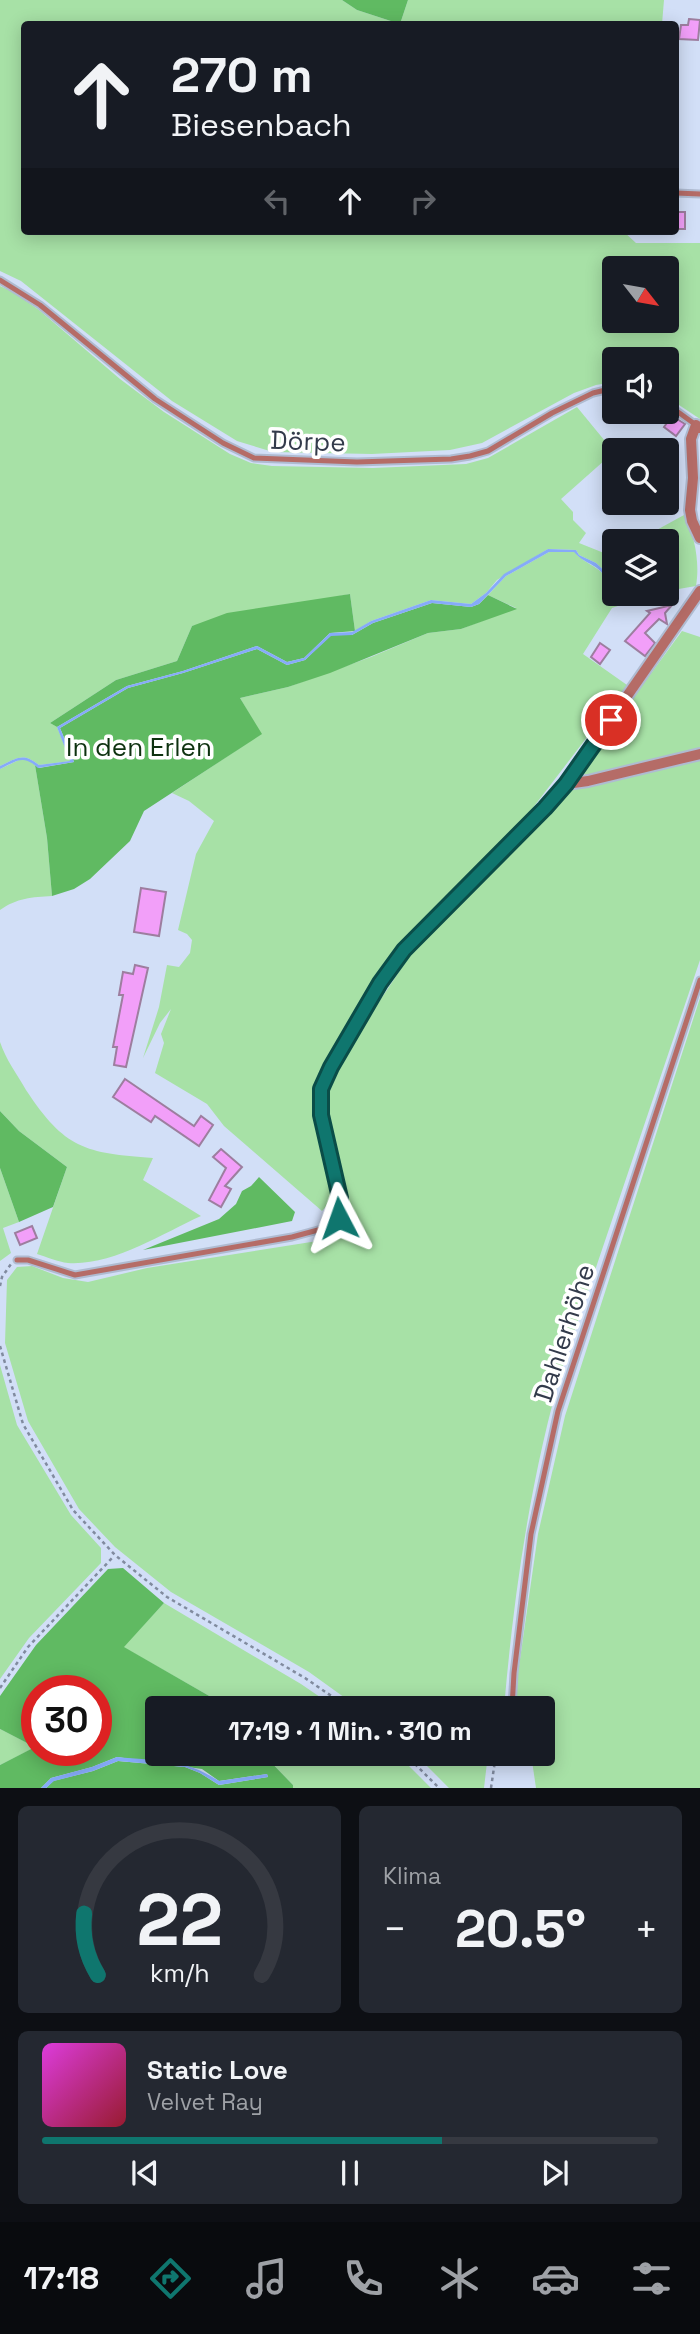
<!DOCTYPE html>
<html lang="de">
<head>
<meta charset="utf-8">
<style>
  body { margin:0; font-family:"Space Grotesk",sans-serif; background:#242831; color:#f1f3f6; height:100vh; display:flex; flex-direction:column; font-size:26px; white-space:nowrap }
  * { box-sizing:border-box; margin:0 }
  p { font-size:23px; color:#9ea1a6 }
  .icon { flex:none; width:38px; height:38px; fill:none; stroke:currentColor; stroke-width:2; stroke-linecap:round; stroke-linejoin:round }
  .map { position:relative; height:1788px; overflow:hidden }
  .side { display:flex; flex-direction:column; gap:18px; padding:18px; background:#0d0f14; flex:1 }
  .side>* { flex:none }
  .top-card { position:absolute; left:21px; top:21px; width:658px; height:214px; border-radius:7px; box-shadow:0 4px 18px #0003; background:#171b24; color:#f1f3f6; overflow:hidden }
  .needle { width:46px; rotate:121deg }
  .fabs { position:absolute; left:602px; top:256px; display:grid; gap:14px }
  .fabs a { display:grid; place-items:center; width:77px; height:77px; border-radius:7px; background:#171b24; box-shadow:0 4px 18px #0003; font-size:35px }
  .speed { position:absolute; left:21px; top:1675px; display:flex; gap:14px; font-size:35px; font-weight:700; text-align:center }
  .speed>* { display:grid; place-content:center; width:91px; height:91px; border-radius:50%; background:#171b24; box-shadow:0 4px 18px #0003; line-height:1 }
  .speed .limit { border:10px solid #d22; background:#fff; color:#111 }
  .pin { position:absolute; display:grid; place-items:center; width:60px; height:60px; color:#fff; margin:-30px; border:4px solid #fff; border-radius:50%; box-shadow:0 2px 7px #0007 }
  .me { position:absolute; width:77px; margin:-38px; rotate:356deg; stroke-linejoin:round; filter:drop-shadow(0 0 5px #0008) }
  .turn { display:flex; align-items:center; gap:24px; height:147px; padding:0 35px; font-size:32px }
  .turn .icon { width:91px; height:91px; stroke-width:2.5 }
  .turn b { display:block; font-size:49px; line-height:60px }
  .lanes { display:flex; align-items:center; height:66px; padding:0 35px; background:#0003; justify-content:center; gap:35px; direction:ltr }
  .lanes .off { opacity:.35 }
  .big { font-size:52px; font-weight:800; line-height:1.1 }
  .side .widget { flex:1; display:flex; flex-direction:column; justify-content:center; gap:10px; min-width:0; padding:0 24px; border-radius:10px; background:#242831 }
  .side .dial { align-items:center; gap:0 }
  .dial svg { height:182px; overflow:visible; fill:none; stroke:#363941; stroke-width:7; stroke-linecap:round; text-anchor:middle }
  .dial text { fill:#f1f3f6; stroke:none }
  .song { display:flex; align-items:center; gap:21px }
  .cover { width:84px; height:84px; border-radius:10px; background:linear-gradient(135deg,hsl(300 70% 55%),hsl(350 70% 35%)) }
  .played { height:7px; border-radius:4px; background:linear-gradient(90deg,#0f766e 65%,#363941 65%) }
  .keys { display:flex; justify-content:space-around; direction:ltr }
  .heat { display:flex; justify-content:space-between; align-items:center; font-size:38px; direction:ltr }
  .side .tiles { flex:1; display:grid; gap:18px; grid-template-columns:1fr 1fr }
  .widget:last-child { grid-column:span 2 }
  .trip { position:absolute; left:145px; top:1696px; width:410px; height:70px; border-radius:7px; background:#171b24; box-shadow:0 4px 18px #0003; font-weight:800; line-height:70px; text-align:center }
  .menu { display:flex; height:112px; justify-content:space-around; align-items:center; background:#090b0e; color:#9ea1a6 }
  .menu .icon { width:49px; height:49px }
  .menu .selected { color:#0f766e }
  .menu b { font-size:32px; color:#f1f3f6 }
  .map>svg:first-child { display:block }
</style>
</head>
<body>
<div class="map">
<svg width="700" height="1788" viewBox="0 0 700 1788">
  <rect width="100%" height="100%" fill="#d2dff7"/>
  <path fill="#a7e1a6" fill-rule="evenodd" d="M0 0H342L357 10 400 24 408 0H664L662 24H24V231H623L636 243H700V419L667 397V359H614V382L596 385 574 393 482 443 450 450 372 454 273 452 237 441 172 401 21 281 0 271ZM614 268H667V320H614Z
    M0 286 13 292 39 310 120 379 164 412 230 454 251 463 272 466 373 468 466 464 488 458 577 407 614 452 561 499 573 512V520L586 533 579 543 614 557V573L609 575 596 563 579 555 576 550 548 549 497 580 486 593 471 604 431 600 371 621 355 631 350 594 192 626 177 661 116 680 50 723 57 727 71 761 39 765C23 752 17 758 0 766Z
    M684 515C695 536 700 563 696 586L667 591V541H649L653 532Z
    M549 552H575C585 566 605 566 609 586L614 584V593H656L612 608 583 654 627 685 522 822 401 945 373 983 337 1046 314 1089V1112L332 1200 322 1211 224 1126 207 1104 155 1073 164 1043 161 1034 171 1009 160 1023 143 1058 159 1007 167 965 179 967 190 953 192 940 187 934 178 930 196 854 214 821 189 801 172 793 261 734 240 698 288 687 371 657 428 633 461 629 516 608 488 595 506 576Z
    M682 631 700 637V749L586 775 579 772Z
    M21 759 29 760 35 765 47 838 52 896C32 897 17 898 0 910V769Z
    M700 759V960L564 1362C531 1475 514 1591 504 1708H359L309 1672 171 1592 115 1547 79 1509 28 1421 5 1343 7 1280 17 1267 32 1266 63 1278 88 1282 147 1268 330 1239 349 1226 329 1112 330 1084 346 1051 419 942 531 830 556 801 572 790Z
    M700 998V1788H536L531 1754H542V1708H516L518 1673 538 1534 565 1416Z
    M0 1042C6 1060 17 1074 26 1090 65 1149 85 1153 153 1158L143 1180 201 1216C161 1234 113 1266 68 1263 58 1262 47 1257 37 1254L67 1167 19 1131 0 1111Z
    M0 1168 19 1222 3 1228 11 1253 0 1261Z
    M0 1365 17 1425 71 1515 101 1548V1563L29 1638 0 1679Z
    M164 1603 301 1684 336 1708H221L211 1697 123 1647Z
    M0 1729 36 1747 0 1765Z
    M263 1754H397L431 1788H293V1785Z
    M415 1754H488L484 1788H449Z"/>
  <path fill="#60ba62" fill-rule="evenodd" d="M342 0H408L400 24 357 10Z
    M350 594 355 631 330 633 304 658 287 662 257 646 183 671 127 686 57 727 50 723 116 680 177 661 192 626 227 613Z
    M488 595 517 609 461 629 428 633 330 673 288 687 240 698 262 734 144 811 130 841 90 879 74 889 52 896 47 838 35 765 39 768 74 762 60 728 128 688 183 673 257 649 287 665 305 660 331 635H352L373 623 432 603 471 607 479 604Z
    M0 1111 19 1131 67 1167 53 1207 19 1222 0 1168Z
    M259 1177 295 1212 292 1221 143 1250 219 1219 236 1204 242 1191 251 1186Z
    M123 1568 164 1603 124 1647 211 1697 221 1708H158V1754H263L293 1785V1788H46L53 1781 93 1771 118 1761 185 1767 200 1773 219 1785 268 1777 267 1774 219 1781 202 1769 117 1757 92 1767 51 1778 41 1788H0V1765L35 1747 0 1729V1696L36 1645 108 1569ZM37 1690H96V1750H37Z"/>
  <path fill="#86abf9" d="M548 549 576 550 579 555 596 563 609 575 614 573V584L609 586C601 562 587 567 574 552H549L506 576 479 604 471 607 432 603 373 623 352 635 331 636 305 660 287 665 257 649 183 673 128 688 60 728 74 762 38 768C23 754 17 761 0 769V766C17 758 23 752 39 765L70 761 57 727 127 686 183 671 257 646 287 662 304 658 330 633 352 632 371 621 431 600 471 604 486 593 504 574Z
    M117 1757C158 1761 184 1758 219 1781L267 1774 268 1777 219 1785 200 1773 185 1767 118 1761 93 1771 54 1781 46 1788H41L51 1778 92 1767Z"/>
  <path fill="#f29ff9" stroke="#9d7e9f" stroke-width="2" d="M689 19 700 20 698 40 679 39 681 25H688Z
    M676 212H685V229H676Z
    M672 416 685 424 676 436 664 427Z
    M672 605 665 613 667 624 659 619 645 633 655 643 645 656 625 641 650 613 647 611Z
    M600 643 610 650 600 664 591 657Z
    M141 888 166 892 159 936 134 932Z
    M135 965 148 968 126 1067 114 1065 117 1047H113L123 995H119L123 972 133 974Z
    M125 1079 194 1126 201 1116 213 1125 199 1146 155 1116 151 1122 113 1097Z
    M221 1149 242 1167 225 1186 231 1189 221 1207 209 1200 226 1168 213 1157Z
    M32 1226 37 1238 20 1245 15 1233Z"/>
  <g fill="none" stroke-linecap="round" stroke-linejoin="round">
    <defs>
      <path id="service" d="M676 193 700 194
        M0 280 40 305 155 399 223 443 254 458 357 462 451 459 470 456 488 451 552 413 593 393 614 388
        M667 404 696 425
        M17 1260H28L75 1275 292 1237 329 1227
        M512 1708 514 1673 531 1534 558 1411 700 980"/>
      <path id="minor" d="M700 428 696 425 691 439 693 478 690 510 692 521 700 538
        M566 784 588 781 700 754
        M329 1227 339 1218 340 1198 321 1115V1089L331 1067 380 983 404 950 545 808 566 784 700 591"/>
    </defs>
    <use href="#service" stroke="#afbbd1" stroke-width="9"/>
    <use href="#minor" stroke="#afbbd1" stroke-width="14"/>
    <path stroke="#818b9f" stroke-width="2.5" stroke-dasharray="3.5 3.5" stroke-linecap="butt" d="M0 1286 2 1277 11 1264
      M0 1346 23 1424 73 1510 115 1555 167 1597 305 1678 349 1708
      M0 1688 28 1647 114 1556
      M405 1754 439 1788
      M491 1788 496 1754"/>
    <use href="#service" stroke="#b56c67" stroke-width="5"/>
    <use href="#minor" stroke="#b56c67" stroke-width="10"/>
  </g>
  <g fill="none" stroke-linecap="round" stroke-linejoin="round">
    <defs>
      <path id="route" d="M339 1218 340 1198 321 1115V1089L331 1067 380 983 404 950 545 808 566 784 611 720"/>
    </defs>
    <use href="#route" stroke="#0a4d48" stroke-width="18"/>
    <use href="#route" stroke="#0f766e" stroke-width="12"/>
  </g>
  <g text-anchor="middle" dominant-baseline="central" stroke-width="7" stroke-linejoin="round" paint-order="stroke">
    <g font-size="26" fill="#333b4b" stroke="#fff">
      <text transform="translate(308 441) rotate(2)">Dörpe</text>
      <text transform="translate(564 1333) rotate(-72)">Dahlerhöhe</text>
    </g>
    <g font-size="26" fill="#0e3210" stroke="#fff">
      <text x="139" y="747">In den Erlen</text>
    </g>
  </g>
</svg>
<div class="fabs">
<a><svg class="needle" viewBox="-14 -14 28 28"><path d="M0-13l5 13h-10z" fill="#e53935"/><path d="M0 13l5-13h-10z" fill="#9ea1a6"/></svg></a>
<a><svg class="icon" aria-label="sound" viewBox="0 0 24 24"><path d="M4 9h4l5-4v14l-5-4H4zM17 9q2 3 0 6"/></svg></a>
<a><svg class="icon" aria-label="search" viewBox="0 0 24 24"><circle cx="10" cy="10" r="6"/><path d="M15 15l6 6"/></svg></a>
<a><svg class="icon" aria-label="layers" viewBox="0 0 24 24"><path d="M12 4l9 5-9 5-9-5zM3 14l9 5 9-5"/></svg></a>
</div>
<div class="speed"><div class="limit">30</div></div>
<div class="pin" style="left:611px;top:720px;background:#d93025"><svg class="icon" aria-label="arrive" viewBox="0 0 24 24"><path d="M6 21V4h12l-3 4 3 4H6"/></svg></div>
<svg class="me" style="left:339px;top:1218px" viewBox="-20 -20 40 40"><path d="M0-17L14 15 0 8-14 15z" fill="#0f766e" stroke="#fff" stroke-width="4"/></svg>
<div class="trip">17:19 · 1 Min. · 310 m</div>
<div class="top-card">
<div class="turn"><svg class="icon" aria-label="ahead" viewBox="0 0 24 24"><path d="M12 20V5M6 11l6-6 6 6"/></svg><div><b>270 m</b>Biesenbach</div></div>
<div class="lanes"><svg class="icon off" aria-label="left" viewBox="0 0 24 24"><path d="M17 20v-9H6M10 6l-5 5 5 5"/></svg><svg class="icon" aria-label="ahead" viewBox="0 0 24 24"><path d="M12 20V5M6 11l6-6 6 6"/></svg><svg class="icon off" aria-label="right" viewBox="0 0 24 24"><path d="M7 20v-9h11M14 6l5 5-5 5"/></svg></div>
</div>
</div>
<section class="side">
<div class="tiles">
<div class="widget dial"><svg viewBox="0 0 100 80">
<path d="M14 69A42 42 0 1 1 86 69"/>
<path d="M14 69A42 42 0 0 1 8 42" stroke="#0f766e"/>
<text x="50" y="56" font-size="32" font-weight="700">22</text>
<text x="50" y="72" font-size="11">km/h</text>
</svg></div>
<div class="widget"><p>Klima</p>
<div class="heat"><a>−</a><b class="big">20.5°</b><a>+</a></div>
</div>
<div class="widget">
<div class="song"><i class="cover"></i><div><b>Static Love</b><p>Velvet Ray</p></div></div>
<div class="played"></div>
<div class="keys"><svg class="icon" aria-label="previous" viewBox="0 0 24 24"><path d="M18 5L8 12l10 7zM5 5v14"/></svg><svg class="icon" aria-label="pause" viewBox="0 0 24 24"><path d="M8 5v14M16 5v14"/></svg><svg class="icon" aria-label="next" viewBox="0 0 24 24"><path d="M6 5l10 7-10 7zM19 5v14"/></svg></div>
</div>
</div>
</section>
<nav class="menu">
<b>17:18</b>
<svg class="icon selected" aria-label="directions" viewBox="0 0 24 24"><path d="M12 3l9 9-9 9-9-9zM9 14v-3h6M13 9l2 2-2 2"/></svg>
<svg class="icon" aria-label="music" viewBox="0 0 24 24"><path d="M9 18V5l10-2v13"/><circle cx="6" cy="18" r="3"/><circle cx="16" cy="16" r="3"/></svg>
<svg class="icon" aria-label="phone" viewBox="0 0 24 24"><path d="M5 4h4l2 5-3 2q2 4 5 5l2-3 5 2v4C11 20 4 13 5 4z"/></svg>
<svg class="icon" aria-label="climate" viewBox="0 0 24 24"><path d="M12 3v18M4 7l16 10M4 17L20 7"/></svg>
<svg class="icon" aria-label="car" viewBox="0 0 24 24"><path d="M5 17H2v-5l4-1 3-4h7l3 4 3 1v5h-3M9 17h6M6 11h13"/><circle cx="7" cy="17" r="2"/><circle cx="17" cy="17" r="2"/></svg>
<svg class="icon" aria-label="filters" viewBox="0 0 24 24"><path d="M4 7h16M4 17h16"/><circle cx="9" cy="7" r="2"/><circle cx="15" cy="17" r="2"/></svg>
</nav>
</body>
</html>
